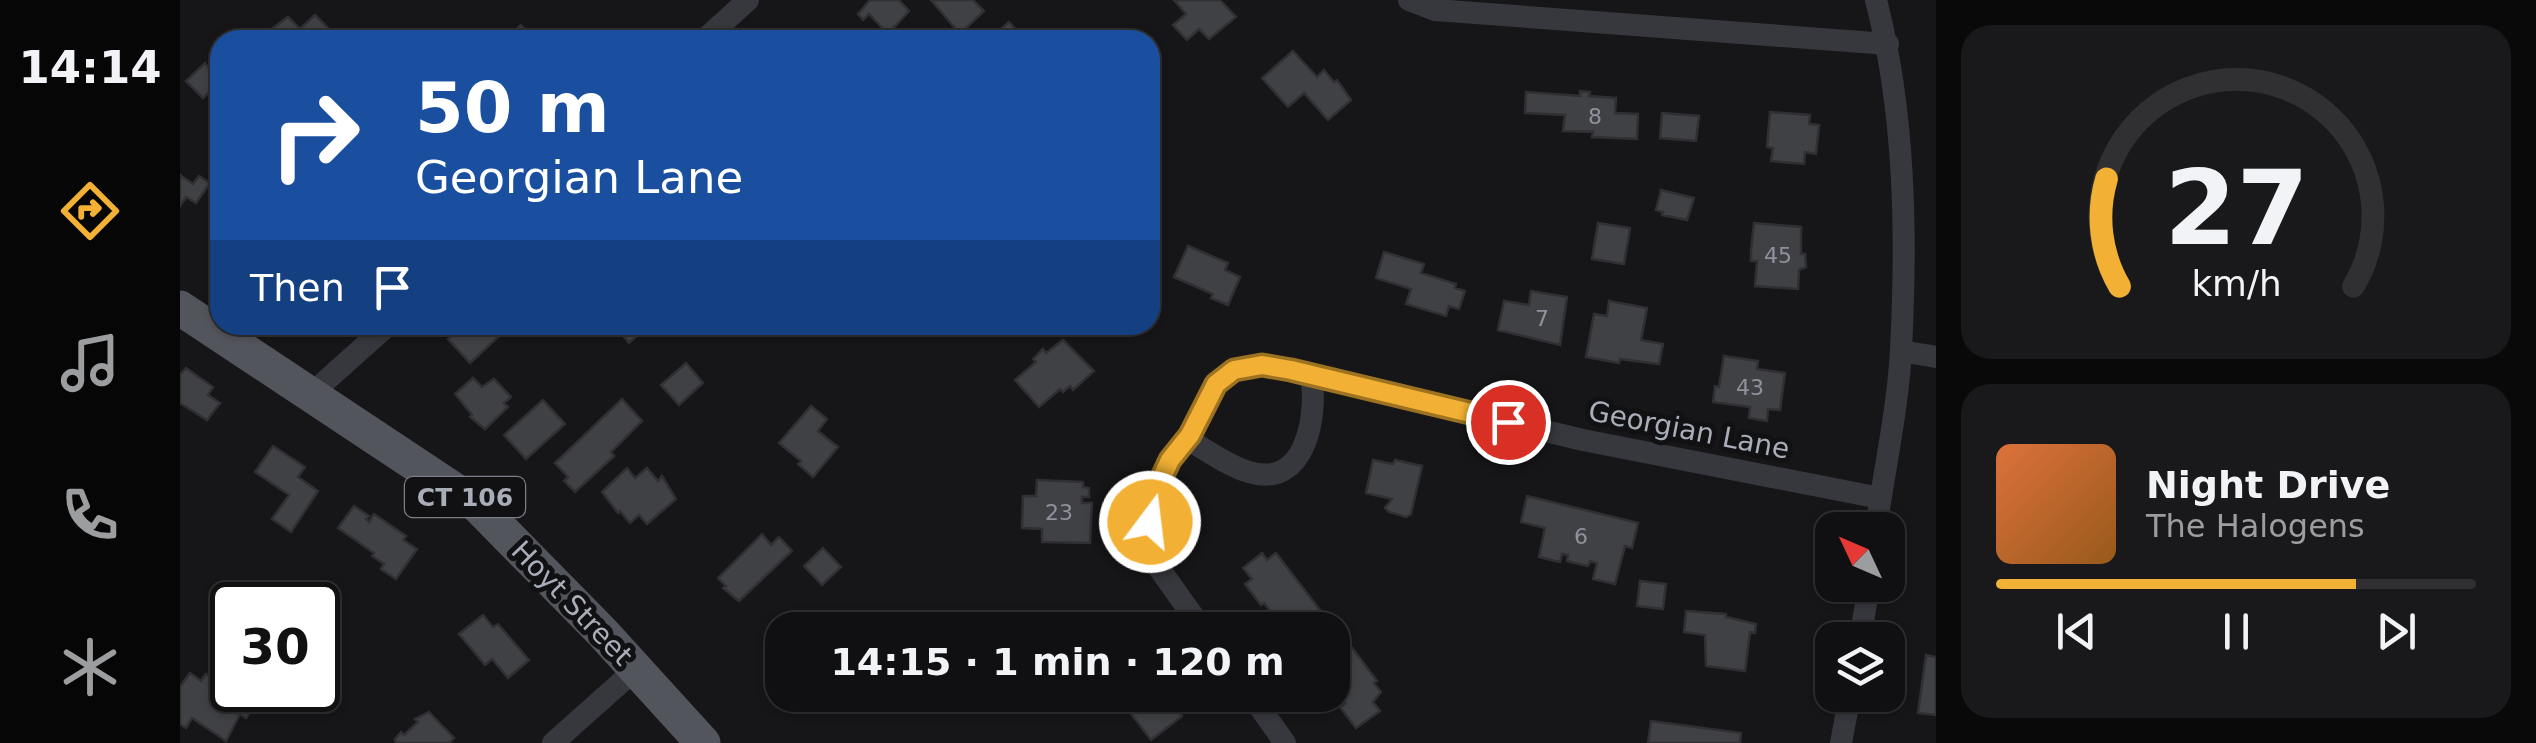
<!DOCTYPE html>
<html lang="en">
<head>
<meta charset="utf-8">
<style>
  body { margin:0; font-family:"DejaVu Sans",sans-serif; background:#19191b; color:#f1f3f6; height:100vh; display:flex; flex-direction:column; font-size:38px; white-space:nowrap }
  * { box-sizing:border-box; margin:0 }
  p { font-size:32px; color:#9c9d9f }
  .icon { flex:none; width:55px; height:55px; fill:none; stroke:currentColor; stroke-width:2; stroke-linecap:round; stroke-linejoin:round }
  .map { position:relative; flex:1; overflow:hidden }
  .panel { display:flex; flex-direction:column; gap:25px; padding:25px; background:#09090a; width:600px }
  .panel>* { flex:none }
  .hud { position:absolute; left:30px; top:30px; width:950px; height:305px; border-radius:30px; box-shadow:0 2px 8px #0004,0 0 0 2px #303032; background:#1a4fa0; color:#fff; overflow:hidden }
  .needle { width:65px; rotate:314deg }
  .buttons { position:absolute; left:1635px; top:512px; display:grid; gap:20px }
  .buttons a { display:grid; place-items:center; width:90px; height:90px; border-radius:20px; background:#101012; box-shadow:0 2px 8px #0004,0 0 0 2px #303032; font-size:50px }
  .speed { position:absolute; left:30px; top:582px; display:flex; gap:20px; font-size:50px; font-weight:700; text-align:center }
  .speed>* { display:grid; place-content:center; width:130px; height:130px; border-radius:50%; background:#101012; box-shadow:0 2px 8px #0004,0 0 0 2px #303032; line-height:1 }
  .speed .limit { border:5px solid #111; border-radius:15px; background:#fff; color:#111 }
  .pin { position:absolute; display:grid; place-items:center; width:85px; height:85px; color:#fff; margin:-42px; border:5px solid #fff; border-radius:50%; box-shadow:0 2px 10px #0007 }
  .me { position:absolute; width:110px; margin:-55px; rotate:15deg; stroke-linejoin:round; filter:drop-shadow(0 0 8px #0008) }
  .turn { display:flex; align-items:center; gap:35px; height:210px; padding:0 40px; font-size:45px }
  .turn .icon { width:130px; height:130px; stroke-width:2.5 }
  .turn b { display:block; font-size:70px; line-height:85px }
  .then { display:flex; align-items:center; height:95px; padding:0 40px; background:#0003; gap:20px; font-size:38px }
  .panel .widget { flex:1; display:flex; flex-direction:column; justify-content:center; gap:15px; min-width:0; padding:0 35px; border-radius:30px; background:#19191b }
  .panel .dial { align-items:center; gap:0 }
  .dial svg { height:260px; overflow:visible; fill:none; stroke:#303032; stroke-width:7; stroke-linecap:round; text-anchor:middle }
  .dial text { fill:#f1f3f6; stroke:none }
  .song { display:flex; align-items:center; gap:30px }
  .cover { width:120px; height:120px; border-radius:15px; background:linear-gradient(135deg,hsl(20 70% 55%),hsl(30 70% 35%)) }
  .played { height:10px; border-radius:5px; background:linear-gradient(90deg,#f2b134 75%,#303032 75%) }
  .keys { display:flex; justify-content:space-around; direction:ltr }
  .trip { position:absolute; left:585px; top:612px; width:585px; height:100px; border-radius:30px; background:#101012; box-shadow:0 2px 8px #0004,0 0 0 2px #303032; font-weight:700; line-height:100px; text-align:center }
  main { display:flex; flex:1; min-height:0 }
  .tab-bar { display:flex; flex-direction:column; width:180px; justify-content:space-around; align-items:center; background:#060607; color:#9c9d9f }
  .tab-bar .icon { width:70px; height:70px }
  .tab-bar .current { color:#f2b134 }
  .tab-bar b { font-size:45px; color:#f1f3f6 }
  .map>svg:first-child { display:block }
</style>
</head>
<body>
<main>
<nav class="tab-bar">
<b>14:14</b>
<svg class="icon current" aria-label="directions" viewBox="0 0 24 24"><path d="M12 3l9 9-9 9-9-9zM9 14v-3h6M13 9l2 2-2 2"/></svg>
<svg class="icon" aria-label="music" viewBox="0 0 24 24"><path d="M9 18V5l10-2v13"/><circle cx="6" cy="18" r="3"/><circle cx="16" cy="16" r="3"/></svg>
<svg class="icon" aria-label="phone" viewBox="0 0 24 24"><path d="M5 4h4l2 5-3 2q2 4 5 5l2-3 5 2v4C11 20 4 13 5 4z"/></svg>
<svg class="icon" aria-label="climate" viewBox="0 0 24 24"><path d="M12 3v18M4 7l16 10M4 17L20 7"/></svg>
</nav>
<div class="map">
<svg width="1756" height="743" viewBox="0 0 1756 743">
  <rect width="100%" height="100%" fill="#161618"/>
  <path fill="#404145" stroke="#303034" stroke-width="2.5" d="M690 0H719L729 11 708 34 689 14 683 20 678 14Z
    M751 0H793L804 11 780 34Z
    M994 0H1040L1056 17 1029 39 1019 29 1007 40 993 25 1006 14Z
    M135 15 160 40H87L89 38 85 34 108 17 120 29Z
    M829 22 845 40H817L813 36Z
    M341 25 350 35 354 31 363 40H333L329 36Z
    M1113 51 1137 77 1144 70 1154 82 1157 80 1171 100 1148 120 1124 93 1108 107 1082 78Z
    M25 63 40 82 23 98 6 81Z
    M1400 91 1410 92 1409 96 1436 98 1435 113 1458 114 1457 139 1412 137 1413 132 1383 131 1385 115 1345 113 1346 92 1400 96Z
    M1590 112 1630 115 1629 124 1639 125 1636 154 1625 152 1624 164 1591 161 1593 148 1587 147Z
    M1482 113 1519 116 1516 141 1480 138Z
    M0 175 13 184 19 176 30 183 16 203 6 197 0 206Z
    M1481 190 1514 198 1507 220 1482 215 1483 212 1476 210Z
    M1418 223 1450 228 1444 264 1412 259Z
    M1574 223 1621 227V254H1625L1626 267 1619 270 1618 289 1575 286 1577 261H1571V251Z
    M1008 246 1048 263 1045 270 1060 277 1048 305 1031 298 1033 294 994 277Z
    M1204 252 1244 264 1241 273 1276 284 1275 288 1285 291 1279 309 1269 306 1266 316 1226 304 1231 289 1196 278Z
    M1351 291 1387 297 1380 345 1318 330 1324 301 1349 305Z
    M1429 301 1467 308 1461 340 1483 344 1479 364 1440 359 1439 363 1406 357 1414 314 1427 316Z
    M284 325H331L290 363 268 339Z
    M440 325H467L468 326 449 343 436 328Z
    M883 340 914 371 893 390 890 386 883 392 880 389 859 407 835 380 856 362 853 359 863 349 866 353Z
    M1544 356 1578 361 1577 369 1605 373 1600 410 1588 409 1587 421 1569 418 1570 407 1533 402 1535 386 1539 387Z
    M506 363 523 383 499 405 481 385Z
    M6 368 33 387 28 395 40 403 27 420 0 403V375Z
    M293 378 302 387 314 379 331 397 324 403 328 407 305 429 290 417 292 415 275 394Z
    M442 399 462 421 431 452 434 456 395 492 384 481 388 477 375 463Z
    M363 400 385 424 346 459 324 435Z
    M631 406 647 419 638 431 658 447 633 477 618 464 621 461 599 443Z
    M93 446 125 467 118 477 138 491 111 532 92 519 109 495 75 472Z
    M1193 460 1213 464 1215 460 1242 466 1231 514 1226 517 1209 512 1205 508 1212 499 1186 493Z
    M447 468 455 478 467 468 478 481 482 476 496 499 467 524 459 515 450 523 440 511 438 513 422 492Z
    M857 480 903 482V487L909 488V497H902V503H912L910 543 862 542V529L842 528 843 496H856Z
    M1347 496 1458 523 1452 548 1445 546 1435 584 1413 579 1417 563 1410 561 1408 566 1387 561 1388 555 1382 554 1380 562 1359 557 1365 528 1341 522Z
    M174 506 189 516 186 519 189 522 194 514 226 536 223 540 237 549 216 579 201 569 204 564 192 556 194 553 158 528Z
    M582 534 591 545 599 537 612 551 559 601 543 588 546 586 538 578Z
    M643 548 661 567 642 585 624 566Z
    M1082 553 1087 560 1096 553 1140 610 1114 630 1098 611 1093 615 1084 603 1081 605 1065 584 1072 579 1063 568Z
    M1460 581 1486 584 1483 609 1457 606Z
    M1506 611 1546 614V617L1576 624 1575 633 1570 632 1565 671 1526 666 1525 635 1504 632Z
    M303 615 313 627 318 624 349 660 328 678 312 659 305 665 279 634Z
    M1170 645 1197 681 1194 683 1201 692 1193 702 1200 711 1176 728 1160 707 1165 704 1152 687V658Z
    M1746 655 1756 657V715L1738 713Z
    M10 673 21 681 26 674 39 682 36 687 48 694 52 687V690H62L77 702 66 718 60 714 46 741 12 718 6 728 0 724V687Z
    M937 695H986L1002 716 971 740Z
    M249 712 274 738 269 743H216L215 739 221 732 224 735 238 722 235 719Z
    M1471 721 1561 733 1560 743H1468Z"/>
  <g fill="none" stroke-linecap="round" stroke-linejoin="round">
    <path stroke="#37383d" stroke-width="22" d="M1229 0 1255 10 1708 44
      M524 40 568 0
      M1721 351 1756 357
      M131 394 208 325
      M1007 439C1027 450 1048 466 1069 472 1127 490 1138 413 1131 374
      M1696 530C1704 470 1718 409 1721 349 1727 234 1725 112 1696 0
      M1023 630 976 564 971 523 977 488 990 460 1010 435 1035 384 1055 370 1082 365 1111 370 1403 440 1700 498
      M1680 640 1689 585
      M1071 695 1105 743
      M373 743 456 669
      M1661 743 1670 695"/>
    <path stroke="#53555c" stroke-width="35" d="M0 308 297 505 422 632 523 743"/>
  </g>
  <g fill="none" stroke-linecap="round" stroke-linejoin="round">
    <defs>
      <path id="route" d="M970 522 977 488 990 460 1010 435 1036 384 1054 370 1082 365 1111 370 1328 422"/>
    </defs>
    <use href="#route" stroke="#9d7322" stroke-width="25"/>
    <use href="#route" stroke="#f2b134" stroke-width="18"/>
  </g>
  <g text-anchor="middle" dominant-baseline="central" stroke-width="10" stroke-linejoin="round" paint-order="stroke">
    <g font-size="22" fill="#8e929b">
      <text x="1415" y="116">8</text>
      <text x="1598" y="255">45</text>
      <text x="1362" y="318">7</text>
      <text x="1570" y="387">43</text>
      <text x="879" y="512">23</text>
      <text x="1401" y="536">6</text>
    </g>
    <rect fill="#111113" stroke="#7b7e86" stroke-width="2.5" x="225" y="477" width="120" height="40" rx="8"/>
    <g font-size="25" font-weight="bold" fill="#a8adb8">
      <text x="285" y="497">CT 106</text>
    </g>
    <g font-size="28" fill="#a8adb8" stroke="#111113">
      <text transform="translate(1509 430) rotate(11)">Georgian Lane</text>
      <text transform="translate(392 603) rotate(46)">Hoyt Street</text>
    </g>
  </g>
</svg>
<div class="buttons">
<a><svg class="needle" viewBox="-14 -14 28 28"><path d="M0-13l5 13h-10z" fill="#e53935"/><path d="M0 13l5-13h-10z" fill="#9c9d9f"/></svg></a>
<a><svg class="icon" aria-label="layers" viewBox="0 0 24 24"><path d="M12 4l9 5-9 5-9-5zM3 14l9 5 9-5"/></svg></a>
</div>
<div class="speed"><div class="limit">30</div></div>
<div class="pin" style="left:1328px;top:422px;background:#d93025"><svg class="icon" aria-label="arrive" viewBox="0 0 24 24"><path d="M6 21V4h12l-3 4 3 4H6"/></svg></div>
<svg class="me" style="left:970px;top:522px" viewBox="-20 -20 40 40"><circle r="17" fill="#f2b134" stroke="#fff" stroke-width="3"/><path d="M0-11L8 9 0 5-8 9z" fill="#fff"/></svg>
<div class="trip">14:15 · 1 min · 120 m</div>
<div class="hud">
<div class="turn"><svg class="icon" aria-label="right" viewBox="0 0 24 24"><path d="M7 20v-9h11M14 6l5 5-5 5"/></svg><div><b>50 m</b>Georgian Lane</div></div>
<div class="then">Then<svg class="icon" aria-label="arrive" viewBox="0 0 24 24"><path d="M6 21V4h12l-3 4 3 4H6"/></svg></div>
</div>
</div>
<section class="panel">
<div class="widget dial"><svg viewBox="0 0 100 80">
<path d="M14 69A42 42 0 1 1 86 69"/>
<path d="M14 69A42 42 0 0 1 10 36" stroke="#f2b134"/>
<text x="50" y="56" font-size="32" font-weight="700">27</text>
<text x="50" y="72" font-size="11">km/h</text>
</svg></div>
<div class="widget">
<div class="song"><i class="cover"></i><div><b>Night Drive</b><p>The Halogens</p></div></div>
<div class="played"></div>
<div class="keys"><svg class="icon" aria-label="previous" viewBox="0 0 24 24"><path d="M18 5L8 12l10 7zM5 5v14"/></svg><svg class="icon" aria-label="pause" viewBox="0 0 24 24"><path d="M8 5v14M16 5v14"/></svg><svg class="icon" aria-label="next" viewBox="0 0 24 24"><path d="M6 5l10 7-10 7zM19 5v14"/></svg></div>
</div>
</section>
</main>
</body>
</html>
